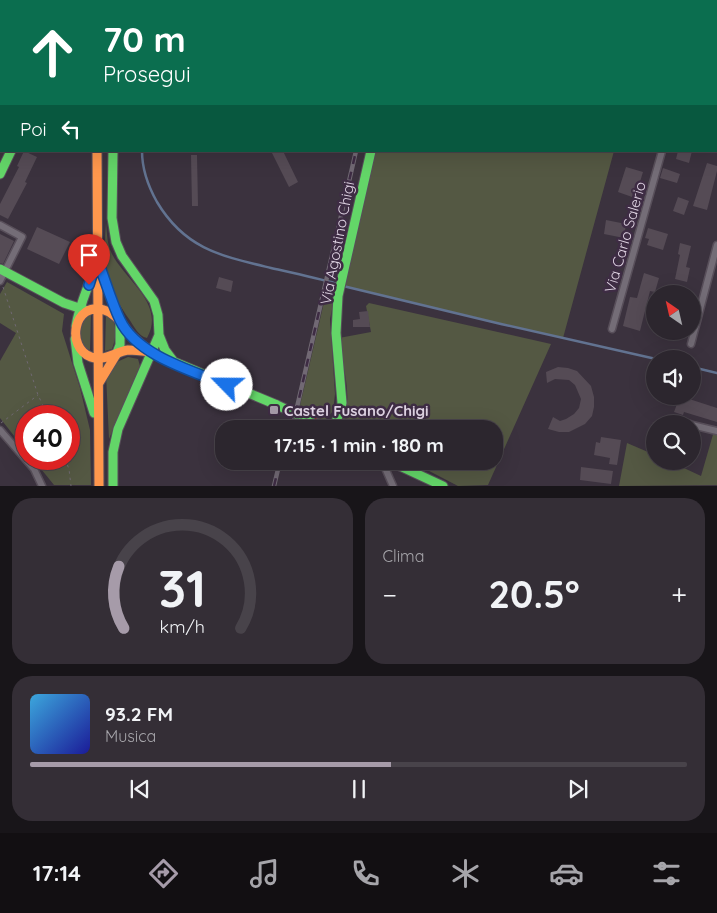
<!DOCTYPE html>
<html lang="it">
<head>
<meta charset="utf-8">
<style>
  body { margin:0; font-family:Quicksand,sans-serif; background:#342e36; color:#f1f3f6; height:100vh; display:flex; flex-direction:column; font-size:19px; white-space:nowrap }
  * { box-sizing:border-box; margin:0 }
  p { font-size:16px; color:#a6a5aa }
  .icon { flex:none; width:28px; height:28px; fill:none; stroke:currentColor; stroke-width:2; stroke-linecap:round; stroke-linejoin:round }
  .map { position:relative; height:486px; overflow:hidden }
  .panel { display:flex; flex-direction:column; gap:12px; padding:12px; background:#181519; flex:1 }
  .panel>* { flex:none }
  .guide { position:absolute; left:0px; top:0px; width:718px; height:152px; box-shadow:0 5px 20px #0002,0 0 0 1px #48434a; background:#0b6e4f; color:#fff; overflow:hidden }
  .needle { width:32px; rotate:326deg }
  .fabs { position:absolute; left:646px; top:285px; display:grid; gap:10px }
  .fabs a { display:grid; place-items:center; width:55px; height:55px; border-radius:50%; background:#2c262e; box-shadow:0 5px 20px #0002,0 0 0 1px #48434a; font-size:25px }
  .speed { position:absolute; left:15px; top:405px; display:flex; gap:10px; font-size:25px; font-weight:700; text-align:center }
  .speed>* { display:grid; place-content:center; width:65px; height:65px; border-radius:50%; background:#2c262e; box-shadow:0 5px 20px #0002,0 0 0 1px #48434a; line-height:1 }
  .speed .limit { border:8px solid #d22; background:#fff; color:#111 }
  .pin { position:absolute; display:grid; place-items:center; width:42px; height:42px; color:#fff; margin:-51px -21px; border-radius:50% 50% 50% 0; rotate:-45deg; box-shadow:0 0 5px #0007 }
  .pin .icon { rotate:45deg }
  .me { position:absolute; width:55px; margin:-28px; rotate:293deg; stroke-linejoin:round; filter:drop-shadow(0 0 4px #0008) }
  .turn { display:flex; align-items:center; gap:18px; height:105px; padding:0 20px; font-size:22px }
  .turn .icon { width:65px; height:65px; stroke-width:2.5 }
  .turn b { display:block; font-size:35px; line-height:42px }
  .then { display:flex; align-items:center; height:48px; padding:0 20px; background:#0003; gap:10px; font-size:19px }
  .big { font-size:38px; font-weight:800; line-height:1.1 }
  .panel .tile { flex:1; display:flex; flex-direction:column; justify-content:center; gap:8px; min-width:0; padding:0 18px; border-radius:20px; background:#342e36 }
  .panel .dial { align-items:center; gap:0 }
  .dial svg { height:130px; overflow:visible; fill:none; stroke:#48434a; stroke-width:7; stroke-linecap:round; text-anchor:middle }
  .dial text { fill:#f1f3f6; stroke:none }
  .song { display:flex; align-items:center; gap:15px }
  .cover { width:60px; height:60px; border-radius:8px; background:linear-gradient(135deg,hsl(200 70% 55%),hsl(240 70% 35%)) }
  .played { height:5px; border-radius:2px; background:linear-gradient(90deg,#a69ba9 55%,#48434a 55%) }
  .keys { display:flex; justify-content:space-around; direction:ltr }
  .heat { display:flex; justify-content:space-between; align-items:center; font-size:28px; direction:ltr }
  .panel .tiles { flex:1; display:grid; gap:12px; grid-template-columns:1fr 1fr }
  .tile:last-child { grid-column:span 2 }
  .trip { position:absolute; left:215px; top:420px; width:288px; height:50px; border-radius:20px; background:#2c262e; box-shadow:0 5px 20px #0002,0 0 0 1px #48434a; font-weight:800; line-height:50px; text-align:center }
  .tabs { display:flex; height:80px; justify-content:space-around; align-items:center; background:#120f12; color:#a6a5aa }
  .tabs .icon { width:35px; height:35px }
  .tabs .current { color:#a69ba9 }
  .tabs b { font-size:22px; color:#f1f3f6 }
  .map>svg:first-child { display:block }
</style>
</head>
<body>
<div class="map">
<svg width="717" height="486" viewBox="0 0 717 486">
  <rect width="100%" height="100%" fill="#3b323e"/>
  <path fill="#545843" d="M406 0H629L406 1Z
    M371 151H614L563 338 336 284 343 270Z
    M106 223C107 234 107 244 112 254 125 280 166 304 147 338 138 336 134 326 129 319 105 284 103 264 106 223Z
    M7 282 64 314 62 331 80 388 90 430 91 485H54L33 459H69V416H26V451L0 418V361L16 333 0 323V294Z
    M325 298 334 300 330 319 335 394 333 411 326 419 320 421 298 414Z
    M369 303 551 344 488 485 458 486 410 461H494V429H345L340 426C343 419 347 411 347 404 349 382 341 360 339 338L371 332 366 306Z
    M91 313 90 350 83 348C80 337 77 318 91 313Z
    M106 314C119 320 116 339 112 349L105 351Z
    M128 357 138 359 140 366 109 439 106 374 119 361Z
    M714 431H717V485L619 486 627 443 655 455V461H669L701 476Z"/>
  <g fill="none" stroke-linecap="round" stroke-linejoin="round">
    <path stroke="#627391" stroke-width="2.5" d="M142 151C142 170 148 186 157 202 185 249 221 256 271 268 293 273 316 278 338 284
      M343 286 501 324 656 359
      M692 367 717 373"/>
  </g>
  <path fill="#554b55" d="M24 151 37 157 25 182 27 183 8 219 0 215V204L19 167 17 166Z
    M275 151H283L298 182 289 187 272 153Z
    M678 151H692L689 163 676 159Z
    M191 155H197L198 206H192Z
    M707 163 717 166V171L707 210 693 206Z
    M626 167 643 172 635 198 618 192Z
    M663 168 680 174 677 183 660 178Z
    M678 197 689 201 684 215 673 211Z
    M606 220 626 224 624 238 604 234Z
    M37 227 70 242 59 264 27 249Z
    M648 228 668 234 663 250 647 245 649 239 645 238Z
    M0 234 14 241 3 264 0 263Z
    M680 243 691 246 686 267 690 268 687 282 675 279 680 255 678 254Z
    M644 273 659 278 655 292 650 291 640 331 623 326 630 297 637 298Z
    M219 277 233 281 231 292 216 288Z
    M368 311 370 327H353V320L360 319 359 312Z
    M558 367 568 368 577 371 591 386 594 397V407L592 416 585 424 569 432H559L548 429 553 417 560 421 566 419 574 414 579 408 581 399 575 385 569 380 555 379 547 383 546 372Z
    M680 396 717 408V422L684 412 683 415 674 412Z
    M601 437 621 440 617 465 609 464 610 458 594 455 596 442 600 443Z
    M581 467 613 471 611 484 580 480Z"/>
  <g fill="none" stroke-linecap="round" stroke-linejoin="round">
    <defs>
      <path id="street" d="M51 0 54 1
        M144 0 161 1
        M711 1 712 0
        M0 71 1 72
        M716 79H717
        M0 225 22 237 0 281
        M612 329 662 151
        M691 344 717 245
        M677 420 690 424
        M692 425 717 431
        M0 430 34 469 42 486
        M382 461 393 486"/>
      <path id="fast" d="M85 0V1
        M110 0V1
        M113 151 112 218 116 242 122 256 154 301 158 315 159 335 118 429 113 452V486
        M0 174 11 151
        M99 265 120 320
        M0 269 64 303 85 310
        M76 326C79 306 88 288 94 269
        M159 335 165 350 174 362
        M75 339 78 363 94 413
        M153 353 277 405
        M116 355 120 345V321
        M334 429 342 403 336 333 338 296 371 151
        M389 461 443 486"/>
      <path id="slow" d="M122 0V1
        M406 0V1
        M97 151 99 486
        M151 352C143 351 136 350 128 350 115 352 104 362 91 357 65 347 74 301 104 310 116 313 123 326 132 336 138 342 145 348 153 353
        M99 383 116 355"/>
      <path id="jam" d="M311 421 329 429"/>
    </defs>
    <use href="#street" stroke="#584f5a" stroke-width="9"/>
    <use href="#fast" stroke="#584f5a" stroke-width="11"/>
    <use href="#slow" stroke="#584f5a" stroke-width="11"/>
    <use href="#jam" stroke="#584f5a" stroke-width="11"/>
    <path stroke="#706972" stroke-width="1" stroke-dasharray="2.5 4" stroke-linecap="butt" d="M3 287 38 395 48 416
      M1 423 38 395
      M65 459 69 469 71 486"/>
    <use href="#street" stroke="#746d77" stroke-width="6"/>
    <use href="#fast" stroke="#63d668" stroke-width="9"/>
    <use href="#slow" stroke="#ff974d" stroke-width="9"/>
    <use href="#jam" stroke="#b3261e" stroke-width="9"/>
    <defs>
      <path id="rail" d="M392 1V0
        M292 429 356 151
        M274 486 280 461"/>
    </defs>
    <use href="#rail" stroke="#716974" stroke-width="4.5"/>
    <use href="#rail" stroke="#3e2c44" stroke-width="2.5" stroke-dasharray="8" stroke-linecap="butt"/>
    <defs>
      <path id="fast-bridge" d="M277 405 311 421"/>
    </defs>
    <use href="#fast-bridge" stroke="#584f5a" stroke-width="11" stroke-linecap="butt"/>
    <use href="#fast-bridge" stroke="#63d668" stroke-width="9"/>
  </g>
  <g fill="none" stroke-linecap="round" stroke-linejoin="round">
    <defs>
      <path id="route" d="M89 285 97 259C105 279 111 301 120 320 137 356 193 371 227 385"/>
    </defs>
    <use href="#route" stroke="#114b97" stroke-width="12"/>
    <use href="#route" stroke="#1a73e8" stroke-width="9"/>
  </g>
  <rect fill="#a69ba9" stroke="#3e2c44" stroke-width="2" x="269" y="405" width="10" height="10" rx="2.5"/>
  <g text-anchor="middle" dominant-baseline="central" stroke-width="5" stroke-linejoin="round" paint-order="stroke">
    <g font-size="15" fill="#dfd3e3" stroke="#3e2c44">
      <text transform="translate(625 237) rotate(-74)">Via Carlo Salerio</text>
      <text transform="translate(337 243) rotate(-79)">Via Agostino Chigi</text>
    </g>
    <g font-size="15" font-weight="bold" fill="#dfd3e3" stroke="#3e2c44" text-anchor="start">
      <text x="284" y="410">Castel Fusano/Chigi</text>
    </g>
  </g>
</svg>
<div class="fabs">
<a><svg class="needle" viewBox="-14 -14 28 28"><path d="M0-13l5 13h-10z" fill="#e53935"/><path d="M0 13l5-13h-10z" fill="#a6a5aa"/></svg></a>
<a><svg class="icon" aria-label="sound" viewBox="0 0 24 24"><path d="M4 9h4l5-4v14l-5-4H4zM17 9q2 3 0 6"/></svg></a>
<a><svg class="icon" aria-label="search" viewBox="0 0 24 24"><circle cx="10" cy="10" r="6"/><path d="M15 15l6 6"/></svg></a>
</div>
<div class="speed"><div class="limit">40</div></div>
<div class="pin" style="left:89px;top:285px;background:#d93025"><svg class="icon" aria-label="arrive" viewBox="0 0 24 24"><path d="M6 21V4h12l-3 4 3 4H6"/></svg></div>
<svg class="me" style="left:227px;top:385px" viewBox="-20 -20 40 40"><circle r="19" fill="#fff"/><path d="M0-13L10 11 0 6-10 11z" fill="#1a73e8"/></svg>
<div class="trip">17:15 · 1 min · 180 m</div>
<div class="guide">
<div class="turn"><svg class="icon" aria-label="ahead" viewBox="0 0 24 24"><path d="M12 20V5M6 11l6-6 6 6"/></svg><div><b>70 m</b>Prosegui</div></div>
<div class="then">Poi<svg class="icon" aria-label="left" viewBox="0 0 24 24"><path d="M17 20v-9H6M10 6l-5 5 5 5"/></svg></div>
</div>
</div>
<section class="panel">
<div class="tiles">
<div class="tile dial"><svg viewBox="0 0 100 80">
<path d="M14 69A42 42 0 1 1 86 69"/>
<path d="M14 69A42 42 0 0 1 11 31" stroke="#a69ba9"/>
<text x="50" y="56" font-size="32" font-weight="700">31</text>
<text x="50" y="72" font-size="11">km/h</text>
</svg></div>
<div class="tile"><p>Clima</p>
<div class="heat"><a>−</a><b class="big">20.5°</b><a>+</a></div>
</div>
<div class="tile">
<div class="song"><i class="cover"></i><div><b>93.2 FM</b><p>Musica</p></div></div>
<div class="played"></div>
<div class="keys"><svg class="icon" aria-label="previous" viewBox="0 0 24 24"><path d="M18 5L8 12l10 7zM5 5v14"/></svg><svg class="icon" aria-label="pause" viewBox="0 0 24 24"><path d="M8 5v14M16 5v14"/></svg><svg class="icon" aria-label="next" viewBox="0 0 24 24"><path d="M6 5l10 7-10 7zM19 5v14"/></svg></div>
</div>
</div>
</section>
<nav class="tabs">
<b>17:14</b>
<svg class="icon current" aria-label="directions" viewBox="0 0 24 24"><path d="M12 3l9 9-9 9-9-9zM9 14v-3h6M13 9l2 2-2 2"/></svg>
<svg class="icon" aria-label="music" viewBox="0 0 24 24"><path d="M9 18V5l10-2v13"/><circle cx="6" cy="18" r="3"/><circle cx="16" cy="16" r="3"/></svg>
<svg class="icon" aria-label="phone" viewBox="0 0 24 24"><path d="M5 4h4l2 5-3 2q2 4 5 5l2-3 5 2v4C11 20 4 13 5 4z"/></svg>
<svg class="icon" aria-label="climate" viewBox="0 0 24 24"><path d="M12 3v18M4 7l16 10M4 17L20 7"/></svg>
<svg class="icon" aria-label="car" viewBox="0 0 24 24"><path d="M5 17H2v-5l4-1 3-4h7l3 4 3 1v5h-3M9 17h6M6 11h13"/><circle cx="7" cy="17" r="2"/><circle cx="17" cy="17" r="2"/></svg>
<svg class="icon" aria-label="filters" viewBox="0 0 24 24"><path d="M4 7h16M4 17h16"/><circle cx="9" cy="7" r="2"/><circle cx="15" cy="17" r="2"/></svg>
</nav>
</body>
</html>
